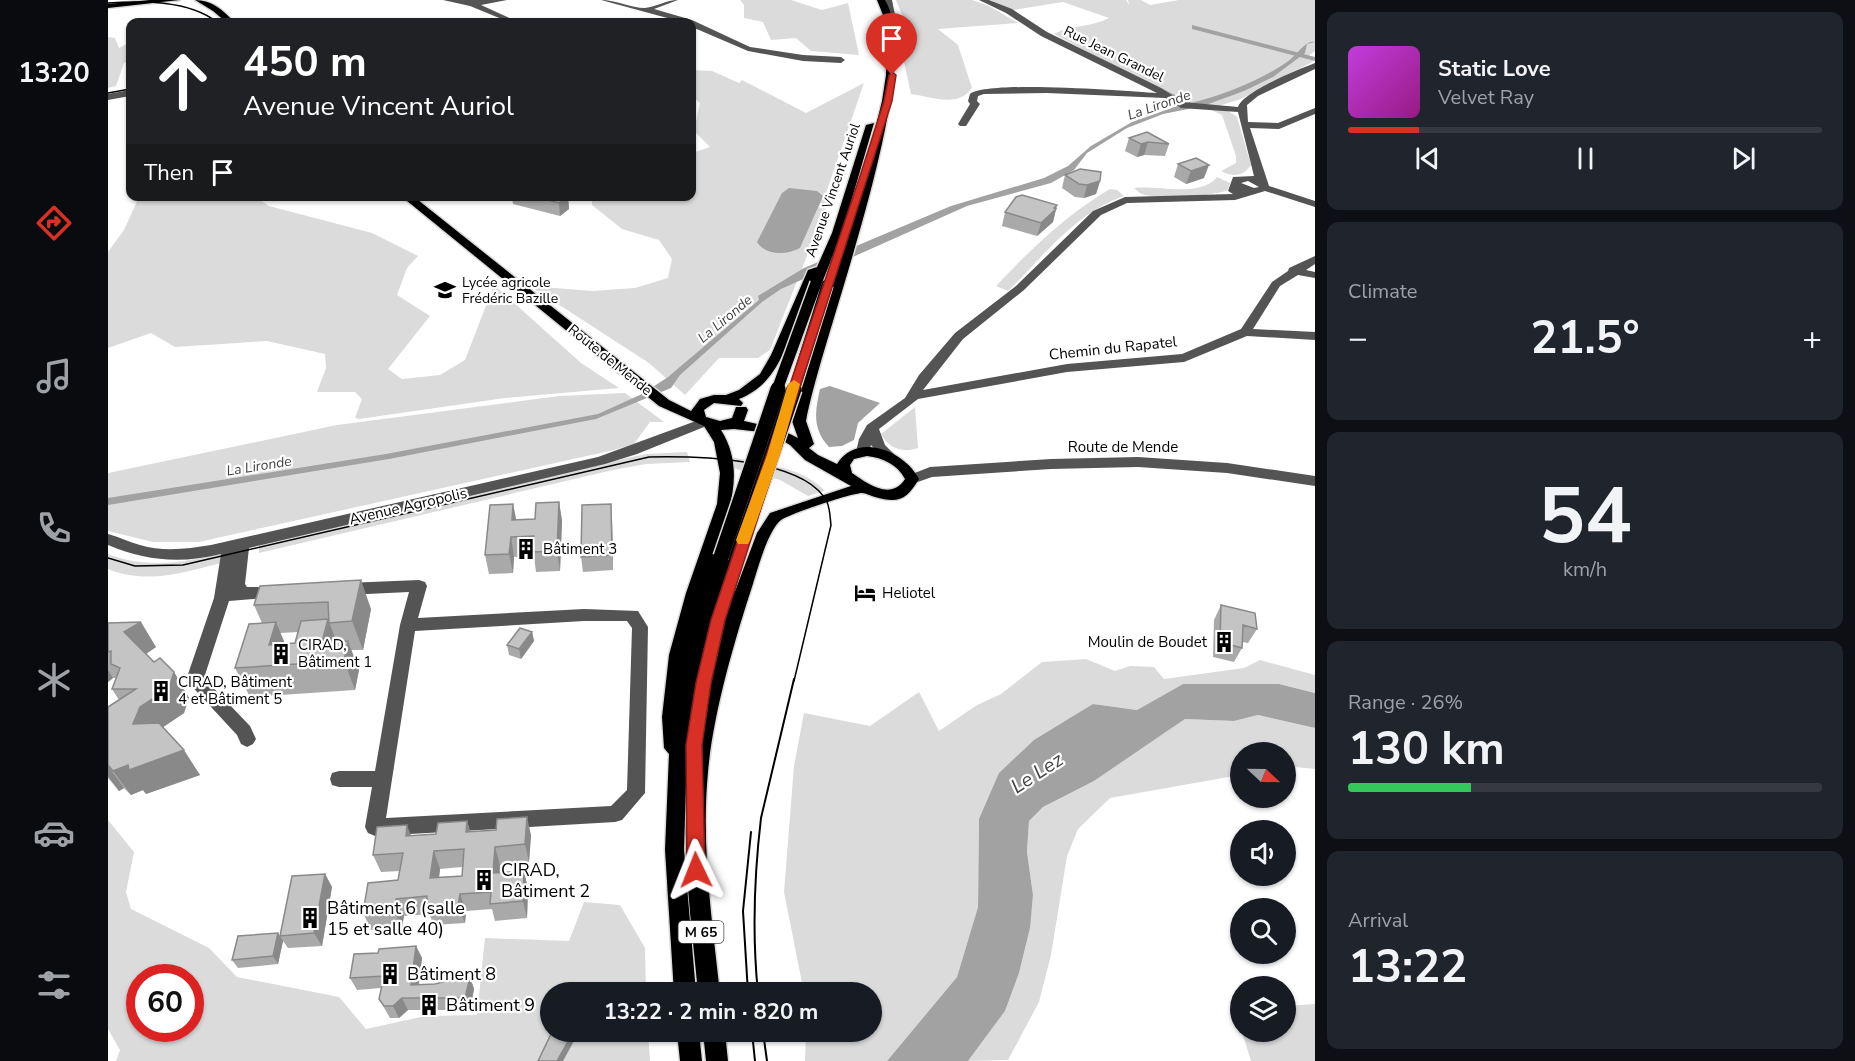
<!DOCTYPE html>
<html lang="en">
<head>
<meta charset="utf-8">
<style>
  body { margin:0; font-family:"Nunito Sans",sans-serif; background:#20242c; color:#f1f3f6; height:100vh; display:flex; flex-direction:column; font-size:22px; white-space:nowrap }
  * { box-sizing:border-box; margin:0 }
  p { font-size:20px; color:#9ea1a6 }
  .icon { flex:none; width:33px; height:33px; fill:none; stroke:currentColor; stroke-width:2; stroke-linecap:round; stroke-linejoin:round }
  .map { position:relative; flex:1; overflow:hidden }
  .side { display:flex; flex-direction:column; gap:12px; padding:12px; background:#0d0f14; width:540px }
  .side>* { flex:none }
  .guide { position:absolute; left:18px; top:18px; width:570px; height:183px; border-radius:12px; box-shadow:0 2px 4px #0004; background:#202124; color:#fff; overflow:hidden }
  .needle { width:39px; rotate:112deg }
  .fabs { position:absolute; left:1122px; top:742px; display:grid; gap:12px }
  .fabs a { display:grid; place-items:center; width:66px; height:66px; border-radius:50%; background:#171b24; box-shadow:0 2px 4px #0004; font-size:30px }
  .speed { position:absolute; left:18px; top:964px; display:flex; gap:12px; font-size:30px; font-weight:700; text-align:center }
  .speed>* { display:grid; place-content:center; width:78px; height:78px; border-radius:50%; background:#171b24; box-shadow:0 2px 4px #0004; line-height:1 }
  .speed .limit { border:9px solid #d22; background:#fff; color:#111 }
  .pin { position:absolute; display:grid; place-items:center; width:51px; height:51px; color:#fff; margin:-62px -26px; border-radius:50% 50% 50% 0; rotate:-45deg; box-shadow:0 0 6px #0007 }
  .pin .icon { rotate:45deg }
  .me { position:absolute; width:66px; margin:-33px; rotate:358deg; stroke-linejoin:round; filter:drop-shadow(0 0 4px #0008) }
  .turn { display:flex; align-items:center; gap:21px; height:126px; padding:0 18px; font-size:27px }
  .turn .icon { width:78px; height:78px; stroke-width:2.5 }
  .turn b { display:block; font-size:42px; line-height:51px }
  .then { display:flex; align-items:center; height:57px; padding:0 18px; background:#0003; gap:12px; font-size:22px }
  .big { font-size:45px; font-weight:700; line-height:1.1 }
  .side .widget { flex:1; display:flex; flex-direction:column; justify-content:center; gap:9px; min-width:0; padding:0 21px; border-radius:12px; background:#20242c }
  .side .dial { align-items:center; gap:0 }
  .dial b { font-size:78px; line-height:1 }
  .song { display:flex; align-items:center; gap:18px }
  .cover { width:72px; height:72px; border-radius:9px; background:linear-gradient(135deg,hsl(290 70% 55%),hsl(310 70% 35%)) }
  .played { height:6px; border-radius:3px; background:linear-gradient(90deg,#d93025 15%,#363941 15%) }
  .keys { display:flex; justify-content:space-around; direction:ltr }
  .heat { display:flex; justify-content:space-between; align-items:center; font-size:33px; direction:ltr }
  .charge { height:9px; border-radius:4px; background:linear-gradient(90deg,#34c759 26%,#363941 0) }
  .trip { position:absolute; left:432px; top:982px; width:342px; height:60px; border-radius:30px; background:#171b24; box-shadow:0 2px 4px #0004; font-weight:700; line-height:60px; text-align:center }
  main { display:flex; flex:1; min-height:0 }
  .tabs { display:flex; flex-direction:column; width:108px; justify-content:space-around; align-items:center; background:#090b0e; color:#9ea1a6 }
  .tabs .icon { width:42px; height:42px }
  .tabs .active { color:#d93025 }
  .tabs b { font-size:27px; color:#f1f3f6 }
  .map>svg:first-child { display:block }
</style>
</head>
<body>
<main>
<nav class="tabs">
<b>13:20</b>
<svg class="icon active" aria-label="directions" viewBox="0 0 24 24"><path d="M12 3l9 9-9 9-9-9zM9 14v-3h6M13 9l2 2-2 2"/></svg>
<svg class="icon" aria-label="music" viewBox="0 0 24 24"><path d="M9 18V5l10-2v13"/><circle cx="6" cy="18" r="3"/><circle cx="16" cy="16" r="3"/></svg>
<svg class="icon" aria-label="phone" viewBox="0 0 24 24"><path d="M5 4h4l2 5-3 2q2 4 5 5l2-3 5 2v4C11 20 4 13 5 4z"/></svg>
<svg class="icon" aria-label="climate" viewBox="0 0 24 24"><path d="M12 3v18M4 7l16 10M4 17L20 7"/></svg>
<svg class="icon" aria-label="car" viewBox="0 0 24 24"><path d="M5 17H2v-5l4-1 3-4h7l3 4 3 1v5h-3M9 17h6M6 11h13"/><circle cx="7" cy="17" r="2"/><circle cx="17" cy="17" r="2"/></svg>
<svg class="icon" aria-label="filters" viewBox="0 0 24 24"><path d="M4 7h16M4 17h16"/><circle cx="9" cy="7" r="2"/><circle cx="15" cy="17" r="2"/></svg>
</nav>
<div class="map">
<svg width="1207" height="1061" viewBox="0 0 1207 1061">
  <rect width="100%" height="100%" fill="#fff"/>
  <path fill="#dbdbdb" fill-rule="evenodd" d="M632 0H683L714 10 740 3 751 55 703 51 688 38 663 40 655 22 636 18V5Z
    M788 0H864L881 6 910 23 830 29 850 45 864 88C850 108 824 97 803 94L795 57 800 29Z
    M882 0H1018L1021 5 1020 0H1033L1042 5 1071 0H1207V51L1198 58 1206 61 1133 99 1107 107 1074 104 1029 76 946 34C963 25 984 27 1001 18L955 2 905 10Z
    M0 37 7 38 11 48 22 42V62L16 63 8 86 0 88Z
    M584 70 604 71 631 83 634 80 698 113 756 83 718 193 722 197 662 350 650 358H611L577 395 541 363 422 286 485 291 527 288 560 278 564 259 551 240 514 229 484 205V197L584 196V153L602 147 586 131 592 103 584 96Z
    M1101 109 1119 110 1129 117 1143 165C1135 177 1125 177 1113 171L1128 163V156L1114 115Z
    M1109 177 1122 183 1120 190C1107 196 1046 200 1034 194 1031 193 1029 190 1026 188 1049 185 1093 198 1109 177Z
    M1002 189 1009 190 1016 196C968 212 935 257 900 291L888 286C923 249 958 215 1002 189Z
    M31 197H148L161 206 264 233 310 256 299 268 289 295 322 316 280 369 294 379 332 375 357 360 386 285 473 363 511 388 397 398 251 419 247 418 254 399 247 392H209L218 368 217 354 159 341 67 347 43 333 0 348V252L16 230Z
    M517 393 556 422H542L526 444 506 450 91 542H45L0 531V473L229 425 451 396Z
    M807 407 810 448C795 453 781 449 773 434Z
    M579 452 582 462 538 464 505 470 151 553V543L501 462 538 454Z
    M624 457C655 464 695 467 717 491L700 496 672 480 624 468Z
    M117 552V562C78 572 39 585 0 569V554C39 569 77 563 117 552Z
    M978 659 1007 671 1022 666 1046 667 1056 679 1136 668 1152 660 1207 675V693L1171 684H1075L1029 710 985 704 871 819 870 907 849 977 779 1061H697L698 1032H764V993H696L676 892 686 766 696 713 762 726 811 692 831 731 869 705 893 694 934 662Z
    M1150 715 1207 728V769L1178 766V753H1132V775L1002 798 970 829 959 856 943 955 931 1002 900 1060 860 1061 897 1011 911 973 921 932 925 895 919 852 921 821 935 807 986 781 1077 719 1126 721Z
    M0 820 26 852 18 892 23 909 101 948 129 977 231 997 258 1029 317 1016 369 1015 377 938 461 941 476 902 512 905 537 948 538 993H442V1032H540L542 1061H8L12 1050 0 1029ZM32 978H82V1029H32Z
    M1207 1004V1061H1143L1134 1032H1178V1006Z"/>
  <path fill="#a2a2a2" d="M947 35 1083 103C1116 95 1151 81 1179 62 1189 55 1198 39 1207 42L1199 44 1197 53 1165 77 1136 91 1095 106 1055 114 1019 128 979 153 966 170 943 183 859 206 673 289 654 302 572 375 563 388 488 419 281 459 0 505V498L278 454 490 414 534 394 560 377 651 300 650 296 696 268 843 206 936 178 960 166 983 146 1024 122 1075 104 1071 99Z
    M681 188 709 191 715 196 692 248C679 255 658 256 649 242L674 193Z
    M722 386 772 403 750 423 746 440 734 446 721 447C704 429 707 411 712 389Z
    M1075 684H1171L1207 693V728L1150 715 1126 721 1077 719 986 781 935 807 921 821 919 852 925 895 922 928 911 973 897 1011 860 1061H779L849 977 870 907 871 819 891 773 926 740 985 704 1029 710Z"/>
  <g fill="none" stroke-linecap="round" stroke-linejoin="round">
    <path fill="#a2a2a2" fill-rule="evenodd" d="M1084 25 1207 57V61L1084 29Z"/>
    <defs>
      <path id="major" d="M42 0H72L0 8V4Z
        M87 0C104 0 115 10 126 22H118L105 11Z
        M769 0H777C819 70 714 333 698 421L706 444 701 448 710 455 729 464C749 432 796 450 811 479 799 499 791 504 767 497 763 496 758 493 754 493 744 493 681 514 673 520 660 530 649 571 644 587 626 642 605 714 600 772 593 846 604 919 612 993H590C583 915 570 835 584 757L579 754 576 850 588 993H566L557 850 561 754 556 748 554 717 561 655 578 593 609 504 612 473 606 442 596 426 551 406 293 196H305L561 400 583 411 592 399 606 395H618L631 390 652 374 663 355 700 270 709 267 724 233 758 125 766 123 734 233 714 283 705 286C700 297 693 308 689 319 676 352 667 385 631 399L635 403 633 406 606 403 596 410 598 417 612 421 624 418 628 407H638L640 410 636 421 672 429 690 438 684 421 687 405 755 179 774 101 778 75V48L775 15ZM626 429 653 432 670 438 682 445 697 460 743 486 662 513 649 533 626 594 636 560 633 556H623L620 560 609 595 621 557 613 551 606 556C620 514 639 471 613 430ZM759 456C775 458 789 464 797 479 783 501 760 484 744 473L742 465 746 459Z
        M569 1032H591L594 1061H572Z
        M595 1032H617L620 1061H598Z"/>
    </defs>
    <use href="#major" stroke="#dbdbdb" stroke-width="3"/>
    <path fill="#545454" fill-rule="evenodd" d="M335 0H399L373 5 410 22H401L362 6Z
      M493 0C508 0 523 8 537 8 548 7 558 0 570 0L546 9 584 20 642 47 695 55 733 57 737 60 733 63 695 61 640 51 584 27V22H574Z
      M776 0H784L788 20 786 42 782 44 778 42 780 20Z
      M871 0H881L904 9 939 32 1053 88 1075 102 1130 107C1134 92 1191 69 1207 63V69L1150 96 1139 105 1140 122 1170 123 1207 108V114L1171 129 1142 128 1161 186 1207 201V207L1157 191 1127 200 1019 203 993 215 916 290 855 339 815 390 959 364 1074 354 1133 329 1164 282 1180 271 1181 268 1207 256V264L1198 270 1207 272V278L1190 275 1172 286 1145 329 1207 332V340L1139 336 1076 362 959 372 810 399 771 429 777 445 791 459 789 462H779L763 445 760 455H750L748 452 751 439 759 425 797 398 811 375 847 333 908 286 985 211 1017 197 1125 194 1120 191 1125 177 1146 176 1130 112 1073 108 1057 98 939 93 876 94 870 96 869 101 872 104 858 126H852L850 124 862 104 860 101 862 94C881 80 1017 91 1049 93L933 36 898 13ZM1140 181 1151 187 1146 188 1133 183Z
      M22 90V96L0 100V94Z
      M596 418 601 419 603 422 601 425 529 454 497 464 141 548 137 584 139 587H175L177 591 175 595 169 597 121 601 96 678 142 726 148 739 145 744 139 747 133 744 129 735 78 680 106 598 113 554C73 564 38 561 0 545V534C11 537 21 542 32 545 55 552 79 549 103 545L490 457Z
      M1030 457 1119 463 1207 476V486L1119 473 1030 467 943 469 824 477 804 484 797 479 799 476 822 467 943 459Z
      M311 580 317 582 319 586 310 618 476 609 530 611 540 627 537 793 514 820 507 822 267 836 260 833 257 827 264 787H231L224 785 222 779 224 773 231 771H267L292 625 301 592 238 595 232 593 230 589 232 585 238 583ZM476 621H519L524 628 519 790 503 806 278 818 307 631Z"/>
    <use href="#major" fill="#000" fill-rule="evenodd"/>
    <path stroke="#000" stroke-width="1.5" d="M0 3C36 1 80 0 109 22
      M0 93 22 89
      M0 558 27 566 75 565 541 457C585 456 696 457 719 502 722 508 722 518 723 525L686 681"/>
    <path stroke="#000" stroke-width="2" d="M640 993 635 911 643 832
      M650 993C644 934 646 877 653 818L686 679
      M644 1032 647 1061
      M655 1032 659 1061"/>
    <defs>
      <path id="major-bridge-far1" d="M669 390 708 283
        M686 390 719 285"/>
      <path id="major-bridge" d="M613 557 670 389
        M628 560 686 389"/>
    </defs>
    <use href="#major-bridge-far1" stroke="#dbdbdb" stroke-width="14" stroke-linecap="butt"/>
    <use href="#major-bridge" stroke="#dbdbdb" stroke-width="18" stroke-linecap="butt"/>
    <use href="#major-bridge-far1" stroke="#000" stroke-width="11"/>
    <use href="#major-bridge" stroke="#000" stroke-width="15"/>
  </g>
  <path fill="#a9a9a9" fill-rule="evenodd" d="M1021 138 1061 144 1057 156 1036 155 1029 157 1017 151Z
    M1070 164 1096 178 1078 184 1066 177Z
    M957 175 992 181 988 194 976 198 967 197 954 188Z
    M404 196H460L461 209 452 216 405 204Z
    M949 205 945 222 929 236 894 226 897 212Z
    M451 502 454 521 452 571 428 572 426 556 406 557 405 573 381 574 377 555 408 520 427 519Z
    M504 519 505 570 475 572 473 557Z
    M152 586 263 609 255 650H243L251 670 247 690 142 697 127 668 154 623 146 605ZM190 632 187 643 177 644 172 633Z
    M1113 605 1149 629 1140 643 1134 642V648L1126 662 1105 657 1106 620Z
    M0 623 48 647 38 654 46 662 66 672 81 698 76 713 55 727 92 775 38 794 35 790 23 795 16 788 11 791 0 778V707L11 700 4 689 8 678H5L0 682Z
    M424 632 426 641 413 659 401 655 399 645Z
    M359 821 362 832 423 835 421 862 392 865V873L416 871 420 889 419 918 387 921 384 909 358 911 357 923 326 925 321 914 296 916 294 927 263 930 255 913 290 880 292 871 273 872 265 855 303 836 328 834ZM354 867V876L331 877 332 869Z
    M217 874 224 887 214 946 180 948 175 941 170 964 130 968 124 960 172 936Z
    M308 946 314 958 311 985 327 984 362 977 366 989 362 1010H300L291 1018H282L271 999 273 988 249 990 242 978 270 953Z"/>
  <path fill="#898989" d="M1040 142 1036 155 1029 157 1033 144Z
    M1101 165 1096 178 1078 184 1083 171Z
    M992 181 988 194 976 198 979 185Z
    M458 196H460L461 209 452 216 451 203Z
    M949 205 945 222 929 236 933 223Z
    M451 502 454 521 452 571 449 551Z
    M405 504 409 523 404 520Z
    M503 504 504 519 505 570 504 555Z
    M403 537 406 557 405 573 401 554Z
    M253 580 263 609 255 650 244 621Z
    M220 619 231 648 214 642Z
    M33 622 48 647 32 658 16 632Z
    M168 622 180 651 161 645Z
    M424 632 426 641 413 659 411 649Z
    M240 641 251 670 247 690 236 661Z
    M0 670 5 678 0 682Z
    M66 672 81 698 76 713 48 732 25 724 32 707Z
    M76 750 92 775 38 794 35 790 23 795 5 771 20 765Z
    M0 766 16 788 11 791 0 776Z
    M419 817 423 835 421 862 417 844Z
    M359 821 365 839 358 832Z
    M299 825 306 843 298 836Z
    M387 847 392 865 390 891 385 873Z
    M326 851 332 869 329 895 322 878Z
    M416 871 420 889 419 918 415 901Z
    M217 874 224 887 214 946 206 933Z
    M352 894 358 911 357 923 350 906Z
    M288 899 296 916 294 927 286 910Z
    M170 933 175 941 170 964 165 956Z
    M308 946 314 958 309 996 303 985Z
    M362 977 366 989 362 1010 357 998Z
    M294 998 300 1010 291 1018 285 1006Z
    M465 1032H471L455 1061H449Z"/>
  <path fill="#c4c4c4" stroke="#898989" stroke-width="1.5" fill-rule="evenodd" d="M1039 132 1061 144 1040 142 1033 144 1021 138Z
    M1088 158 1101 165 1083 171 1070 164Z
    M972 169 993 172 992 181 979 185 971 184 957 175Z
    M914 195 949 205 946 208 948 209 933 223 897 212 908 197Z
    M425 196H458L451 203Z
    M451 502 449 551 425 552 426 536 403 537 401 554 377 555 382 505 405 504 404 520 427 519 428 503Z
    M503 504 504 555 473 557 474 505Z
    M253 580 244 621 221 623 220 602 146 605 152 586Z
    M1113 605 1147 613 1149 629 1135 625 1134 648 1112 642Z
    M220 619 214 642 240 641 236 661 127 668 141 624 168 622 161 645 187 643 193 621Z
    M33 622 16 632 46 662 52 658 66 672 61 688 32 707 25 724 51 723 76 750 21 770 20 765 5 771 0 765V707L28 689H4L12 668 3 664V651L0 652V623Z
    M412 628 424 632 411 649 399 645Z
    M419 817 417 844 387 847 385 873 416 871 415 901 382 904 383 892 352 894 350 906 319 908V896L288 899 286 910 255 913 260 883 290 880 295 853 265 855 269 827 299 825 298 836 328 834 330 823 359 821 358 832 388 830 389 819ZM356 849 354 876 322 878 326 851Z
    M217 874 206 933 172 936 184 876Z
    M170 933 165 956 124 960 130 936Z
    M308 946 303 985 327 984 335 982 336 976 362 977 357 998H294L285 1006H276L271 999 276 976 242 978 246 954 270 953 271 949Z
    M444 1032H465L449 1061H430Z"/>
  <path fill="#d93025" stroke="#8d1f18" stroke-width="1.5" d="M784 72 788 75 784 101 617 620 603 683 594 745 597 870 595 876 588 878 582 876 579 870 578 745 588 683 603 620 753 173 776 101 781 75Z"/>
  <path fill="#f59e0b" d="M686 380 692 384 672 455 642 540 640 544H630L628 540 659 455 680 384Z"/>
  <defs>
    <symbol id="school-bare" viewBox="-9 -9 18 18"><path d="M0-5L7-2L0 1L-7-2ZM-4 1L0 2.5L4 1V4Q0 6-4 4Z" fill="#000" stroke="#fff" stroke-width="2.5" paint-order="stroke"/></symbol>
    <symbol id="building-bare" viewBox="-9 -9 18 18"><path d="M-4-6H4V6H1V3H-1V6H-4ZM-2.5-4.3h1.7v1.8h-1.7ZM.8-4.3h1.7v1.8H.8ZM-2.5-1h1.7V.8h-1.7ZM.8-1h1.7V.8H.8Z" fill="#000" stroke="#fff" stroke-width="2.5" paint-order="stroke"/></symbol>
    <symbol id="hotel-bare" viewBox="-9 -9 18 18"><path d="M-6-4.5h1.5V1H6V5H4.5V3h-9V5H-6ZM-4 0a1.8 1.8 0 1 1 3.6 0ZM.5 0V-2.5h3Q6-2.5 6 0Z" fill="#000" stroke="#fff" stroke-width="2.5" paint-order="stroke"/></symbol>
  </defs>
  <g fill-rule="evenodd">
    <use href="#school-bare" x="322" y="275" width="30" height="30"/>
    <use href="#building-bare" x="403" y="534" width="30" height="30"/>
    <use href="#hotel-bare" x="742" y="578" width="30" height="30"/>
    <use href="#building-bare" x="1101" y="627" width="30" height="30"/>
    <use href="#building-bare" x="158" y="639" width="30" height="30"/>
    <use href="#building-bare" x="38" y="676" width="30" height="30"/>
    <use href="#building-bare" x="361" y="865" width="30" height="30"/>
    <use href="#building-bare" x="187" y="903" width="30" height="30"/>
    <use href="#building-bare" x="267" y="959" width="30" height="30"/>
    <use href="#building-bare" x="306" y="990" width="30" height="30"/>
  </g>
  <g text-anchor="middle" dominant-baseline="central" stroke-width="4.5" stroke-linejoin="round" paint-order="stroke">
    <g font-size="14" fill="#000" stroke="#fff">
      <text transform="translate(1006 54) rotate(26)">Rue Jean Grandel</text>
      <text transform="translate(725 190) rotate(-71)">Avenue Vincent Auriol</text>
      <text transform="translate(502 360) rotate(39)">Route de Mende</text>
    </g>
    <g font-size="14" font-style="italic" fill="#434343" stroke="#fff">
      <text transform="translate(1051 105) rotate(-19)">La Lironde</text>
      <text transform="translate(617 319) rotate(-40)">La Lironde</text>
      <text transform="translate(151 466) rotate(-9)">La Lironde</text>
    </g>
    <g font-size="14" fill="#000" stroke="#fff" text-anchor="start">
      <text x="354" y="282">Lycée agricole<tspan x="354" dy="16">Frédéric Bazille</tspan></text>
    </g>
    <rect fill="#fff" stroke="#4c4c4c" stroke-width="1.5" x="570.5" y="921" width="45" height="22" rx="4.5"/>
    <g font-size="14" font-weight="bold" fill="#000">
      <text x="593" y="932">M 65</text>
    </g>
    <g font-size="15" fill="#000" stroke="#fff">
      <text transform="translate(1005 348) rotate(-6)">Chemin du Rapatel</text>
      <text x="1015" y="447">Route de Mende</text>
      <text transform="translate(300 506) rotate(-13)">Avenue Agropolis</text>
    </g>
    <g font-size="15" fill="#000" stroke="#fff" text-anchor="start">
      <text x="435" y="549">Bâtiment 3</text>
      <text x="774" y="593">Heliotel</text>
      <text x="1099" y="642" text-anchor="end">Moulin de Boudet</text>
      <text x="190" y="645">CIRAD,<tspan x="190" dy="17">Bâtiment 1</tspan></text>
      <text x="70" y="682">CIRAD, Bâtiment<tspan x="70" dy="17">4 et Bâtiment 5</tspan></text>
    </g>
    <g font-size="18" fill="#000" stroke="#fff" text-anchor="start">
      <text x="393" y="870">CIRAD,<tspan x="393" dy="21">Bâtiment 2</tspan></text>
      <text x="219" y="908">Bâtiment 6 (salle<tspan x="219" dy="21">15 et salle 40)</tspan></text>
      <text x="299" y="974">Bâtiment 8</text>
      <text x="338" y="1005">Bâtiment 9</text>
    </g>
    <g font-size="20" font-style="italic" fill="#434343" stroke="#fff">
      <text transform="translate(929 773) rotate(-33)">Le Lez</text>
    </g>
  </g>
</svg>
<div class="fabs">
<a><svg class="needle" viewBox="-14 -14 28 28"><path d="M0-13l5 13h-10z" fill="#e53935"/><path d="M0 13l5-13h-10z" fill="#9ea1a6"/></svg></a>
<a><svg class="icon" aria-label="sound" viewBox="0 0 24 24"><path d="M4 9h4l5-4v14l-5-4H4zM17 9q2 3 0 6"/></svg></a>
<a><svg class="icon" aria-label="search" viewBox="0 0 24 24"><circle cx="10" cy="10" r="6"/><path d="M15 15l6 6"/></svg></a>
<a><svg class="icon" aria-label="layers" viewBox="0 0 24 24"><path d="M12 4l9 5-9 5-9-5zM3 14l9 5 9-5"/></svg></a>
</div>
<div class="speed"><div class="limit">60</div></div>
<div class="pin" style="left:784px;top:75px;background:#d93025"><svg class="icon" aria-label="arrive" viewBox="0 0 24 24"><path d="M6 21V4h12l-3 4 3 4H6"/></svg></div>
<svg class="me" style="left:588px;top:870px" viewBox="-20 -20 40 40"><path d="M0-17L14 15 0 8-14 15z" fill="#d93025" stroke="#fff" stroke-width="4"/></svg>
<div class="trip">13:22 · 2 min · 820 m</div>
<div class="guide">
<div class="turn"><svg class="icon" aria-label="ahead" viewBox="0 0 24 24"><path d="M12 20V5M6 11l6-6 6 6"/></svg><div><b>450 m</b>Avenue Vincent Auriol</div></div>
<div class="then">Then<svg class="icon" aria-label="arrive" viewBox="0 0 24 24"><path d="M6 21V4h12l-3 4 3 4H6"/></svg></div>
</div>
</div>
<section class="side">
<div class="widget">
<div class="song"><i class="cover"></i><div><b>Static Love</b><p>Velvet Ray</p></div></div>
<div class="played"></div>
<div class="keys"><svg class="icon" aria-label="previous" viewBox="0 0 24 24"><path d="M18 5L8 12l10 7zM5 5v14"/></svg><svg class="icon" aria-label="pause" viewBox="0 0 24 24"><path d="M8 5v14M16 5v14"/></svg><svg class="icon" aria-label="next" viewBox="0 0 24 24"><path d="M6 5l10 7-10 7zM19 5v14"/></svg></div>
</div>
<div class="widget"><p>Climate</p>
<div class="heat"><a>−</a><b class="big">21.5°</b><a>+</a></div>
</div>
<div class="widget dial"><b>54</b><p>km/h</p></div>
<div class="widget"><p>Range · 26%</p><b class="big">130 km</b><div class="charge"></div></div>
<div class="widget"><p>Arrival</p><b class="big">13:22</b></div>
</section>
</main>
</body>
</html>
